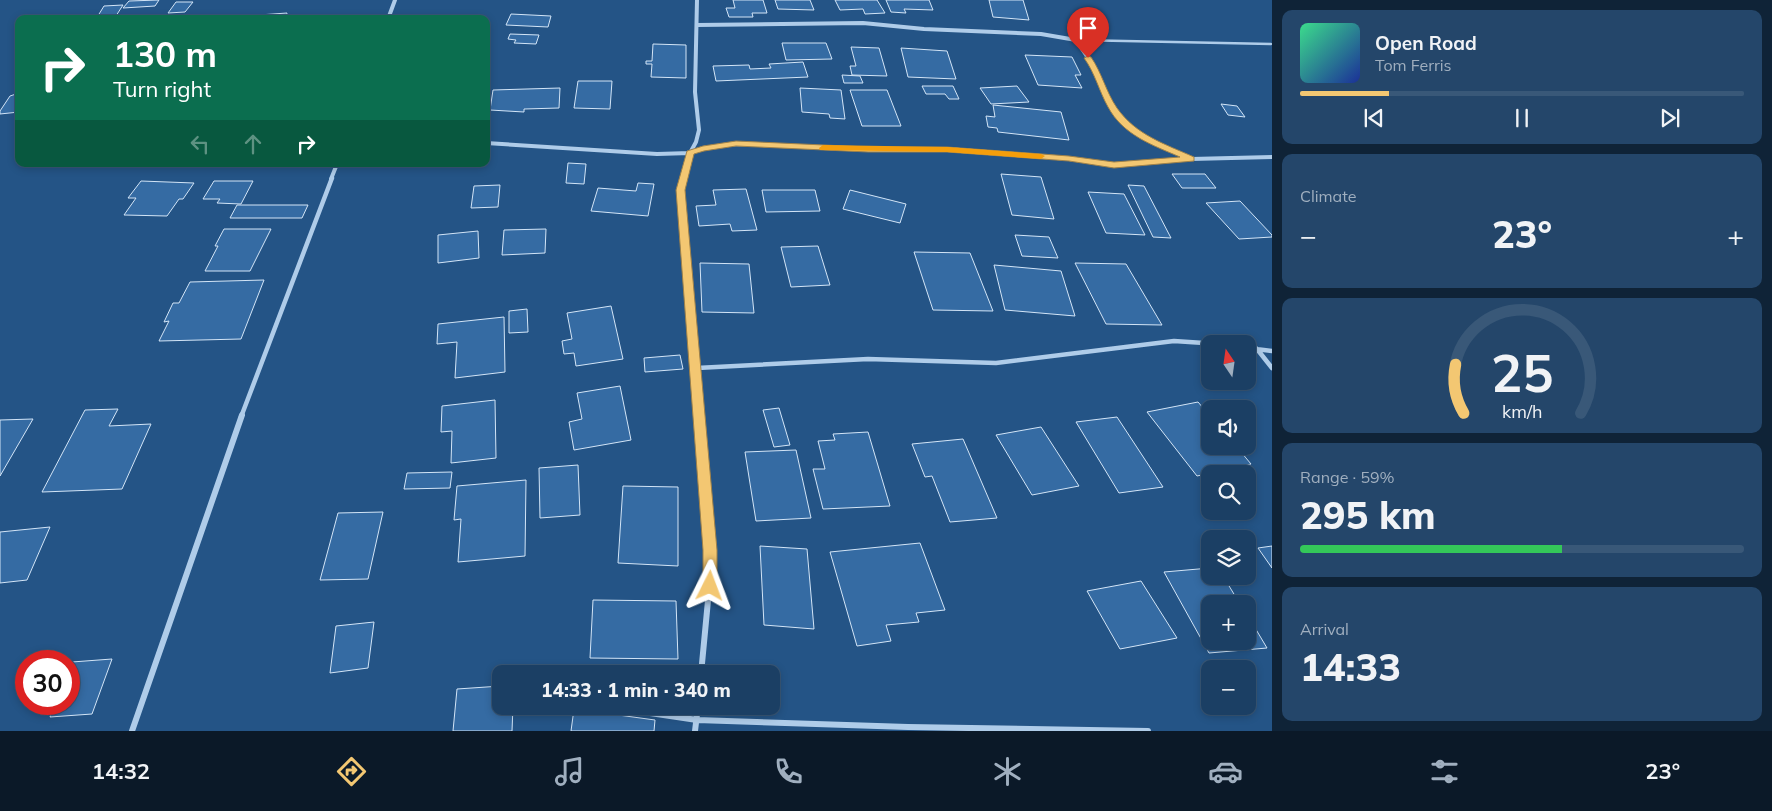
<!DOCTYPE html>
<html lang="en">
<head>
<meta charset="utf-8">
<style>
  body { margin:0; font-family:Mulish,sans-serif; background:#24466a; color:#f1f3f6; height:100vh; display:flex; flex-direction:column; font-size:19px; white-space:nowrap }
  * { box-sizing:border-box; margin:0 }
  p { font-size:16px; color:#a0afbf }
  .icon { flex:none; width:28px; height:28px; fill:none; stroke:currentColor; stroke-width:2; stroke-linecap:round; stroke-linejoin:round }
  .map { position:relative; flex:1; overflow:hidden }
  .drawer { display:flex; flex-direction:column; gap:10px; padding:10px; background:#0f2337; width:500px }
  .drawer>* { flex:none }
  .banner { position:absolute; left:15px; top:15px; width:475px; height:152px; border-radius:10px; box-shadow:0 2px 8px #0003,0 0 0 1px #395878; background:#0b6e4f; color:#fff; overflow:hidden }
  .needle { width:32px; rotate:347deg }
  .controls { position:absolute; left:1201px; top:335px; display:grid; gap:10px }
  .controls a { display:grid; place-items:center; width:55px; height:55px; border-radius:10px; background:#1b3f64; box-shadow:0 2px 8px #0003,0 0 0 1px #395878; font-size:25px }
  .speed { position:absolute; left:15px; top:650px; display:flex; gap:10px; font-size:25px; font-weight:700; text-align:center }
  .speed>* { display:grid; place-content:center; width:65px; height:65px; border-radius:50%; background:#1b3f64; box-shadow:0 2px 8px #0003,0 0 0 1px #395878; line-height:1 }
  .speed .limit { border:8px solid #d22; background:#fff; color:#111 }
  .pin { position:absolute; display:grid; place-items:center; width:42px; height:42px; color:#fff; margin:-51px -21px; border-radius:50% 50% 50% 0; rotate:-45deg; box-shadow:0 0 5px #0007 }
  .pin .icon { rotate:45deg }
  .me { position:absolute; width:55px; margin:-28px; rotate:3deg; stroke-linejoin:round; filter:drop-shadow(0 0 4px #0008) }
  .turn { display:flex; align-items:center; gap:18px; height:105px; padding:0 15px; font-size:22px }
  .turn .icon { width:65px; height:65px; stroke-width:2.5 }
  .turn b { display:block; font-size:35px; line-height:42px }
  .lanes { display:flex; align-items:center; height:48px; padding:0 15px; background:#0003; justify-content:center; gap:25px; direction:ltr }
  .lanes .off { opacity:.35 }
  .big { font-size:38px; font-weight:800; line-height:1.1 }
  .drawer .widget { flex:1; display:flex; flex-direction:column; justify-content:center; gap:8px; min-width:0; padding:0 18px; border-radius:10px; background:#24466a }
  .drawer .dial { align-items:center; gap:0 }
  .dial svg { height:130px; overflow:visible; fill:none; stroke:#395878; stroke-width:7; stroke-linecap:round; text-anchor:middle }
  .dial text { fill:#f1f3f6; stroke:none }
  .song { display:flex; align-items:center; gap:15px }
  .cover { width:60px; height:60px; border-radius:8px; background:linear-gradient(135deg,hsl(150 70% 55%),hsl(230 70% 35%)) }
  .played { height:5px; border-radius:2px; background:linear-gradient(90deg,#f3c772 20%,#395878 20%) }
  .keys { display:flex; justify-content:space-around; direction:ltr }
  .heat { display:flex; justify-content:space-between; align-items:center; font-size:28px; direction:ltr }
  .charge { height:8px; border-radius:4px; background:linear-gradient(90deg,#34c759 59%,#395878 0) }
  .trip { position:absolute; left:492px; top:665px; width:288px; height:50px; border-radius:10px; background:#1b3f64; box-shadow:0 2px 8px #0003,0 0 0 1px #395878; font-weight:800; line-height:50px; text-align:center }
  .tab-bar { display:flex; height:80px; justify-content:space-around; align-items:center; background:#0b1928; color:#a0afbf }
  .tab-bar .icon { width:35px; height:35px }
  .tab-bar .active { color:#f3c772 }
  .tab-bar b { font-size:22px; color:#f1f3f6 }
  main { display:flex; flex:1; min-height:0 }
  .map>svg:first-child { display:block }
</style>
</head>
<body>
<main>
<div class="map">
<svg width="1272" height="731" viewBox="0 0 1272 731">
  <rect width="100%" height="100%" fill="#245486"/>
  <path fill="#356ba3" stroke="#d3e5f7" d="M159 0 155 6 123 8 129 1Z
    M733 0H763L767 13H752L753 17H729L726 8H735Z
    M775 0H810L814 10 778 9Z
    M835 0H877L885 13 865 14 863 9 840 10Z
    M886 0H929L933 10 904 9 906 13 891 12Z
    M989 0H1023L1029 20 993 17Z
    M176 2H193L185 12 168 13Z
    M123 5 114 19H96L104 6Z
    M287 13 286 19H258L259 15Z
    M511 14 551 16 548 27 506 25Z
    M510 34 539 35 536 44 514 43 516 40 508 39Z
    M782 43H826L832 59 786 60Z
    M653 44 686 45V78L651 77 652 64H646V61H652Z
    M851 47 879 48 887 76 852 75 850 66H856Z
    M901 48 947 51 956 79 908 77Z
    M1025 55 1072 57 1081 75H1075L1082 88 1038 85Z
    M803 62 808 77 716 81 713 66 749 65 750 69 771 68 769 64Z
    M842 75 860 76 863 83H844Z
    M578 81H612L610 109 574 108Z
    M922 86H953L959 99H949L945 94H926Z
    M1017 86 1029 102 991 104 980 88Z
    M560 88 559 108 524 109V112L490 110 493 90Z
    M800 88 841 90 845 119 830 118 829 114 802 112Z
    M850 90H887L901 126H862Z
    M19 93V112L0 114V111L10 96Z
    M1221 104 1237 106 1245 117 1228 115Z
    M993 105 1061 112 1069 140 998 132 997 128 988 127 986 116 995 117Z
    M568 163 586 164 584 184 566 183Z
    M1001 174 1041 177 1054 219 1012 215Z
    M1172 174H1205L1216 188H1182Z
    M141 181 194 183 183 199H179L167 216 124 215 136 198H128Z
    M214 181H253L241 204 217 203 220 199H203Z
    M638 183 654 184 648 216 591 211 598 188 636 191Z
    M500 185 498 207 471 208 474 186Z
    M1128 185 1144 186 1171 238 1153 237Z
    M746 189 757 230 732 231 730 224 699 226 696 206 716 205 713 190Z
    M762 190H815L820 211 766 212Z
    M850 190 906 204 900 223 843 209Z
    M1088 192 1124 194 1145 235 1106 233Z
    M1240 201 1272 235V237L1239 239 1206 203Z
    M237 205H308L302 218H230Z
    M224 229H271L250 271H205L218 246H215Z
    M546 229 545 253 502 255 504 230Z
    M478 231 479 258 438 263V235Z
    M1015 235 1049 237 1058 258 1022 256Z
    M818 246 830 285 791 287 781 247Z
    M914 252 970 253 993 311 933 310Z
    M700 263 749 264 754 313 702 312Z
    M1075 263 1126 264 1162 325 1106 324Z
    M994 265 1061 271 1075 316 1005 310Z
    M264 280 241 339 159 341 169 321 164 322 173 303H179L190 282Z
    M611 306 623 359 576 366 574 353 564 354 562 341 572 339 567 313Z
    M527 309 528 332 509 333V311Z
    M504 317 505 372 455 378 457 342 437 344 438 324Z
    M680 355 683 369 645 372 644 358Z
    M620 386 631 440 574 450 569 422 582 419 577 393Z
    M495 400 496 458 451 463 452 431 441 432 442 406Z
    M1198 402 1210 416V446H1236L1251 464 1197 476 1147 412Z
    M779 408 790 445 774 447 763 410Z
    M118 409 109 426 151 424 122 489 42 492 85 410Z
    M1117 417 1163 487 1119 493 1076 422Z
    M33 419 0 476V420Z
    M1041 427 1079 486 1032 495 996 435Z
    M868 432 890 506 823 509 813 469H825L818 441 835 440 833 434Z
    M963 439 997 518 950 522 932 476 925 477 912 444Z
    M796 450 811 518 756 521 745 452Z
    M578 465 580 515 540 518 539 468Z
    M452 472 450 488 404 489 407 473Z
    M526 480 525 556 458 562 461 519 454 520 457 486Z
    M623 486 678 487V566L618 563Z
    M383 512 368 579 320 580 338 513Z
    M50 527 27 580 0 583V532Z
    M920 543 945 610 916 613 919 622 886 625 891 641 857 646 830 552Z
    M760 546 807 549 814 629 764 625Z
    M1272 546V568L1258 548Z
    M1210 568V576H1223L1240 604H1210V641H1248V616L1267 648 1209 653 1164 572Z
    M1141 581 1177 638 1120 649 1087 591Z
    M593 600 676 601 678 659 590 658Z
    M374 622 368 668 330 673 336 626Z
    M112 659 92 714 50 717 55 704H69V670L72 662Z
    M501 686V706H513L512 731H453L457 689Z
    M574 709 655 720 654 731H571Z"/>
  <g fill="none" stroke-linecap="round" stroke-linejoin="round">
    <path stroke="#afcce9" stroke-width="2.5" d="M1076 40 1271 44"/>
    <path stroke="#afcce9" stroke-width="4" d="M388 19 395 0
      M697 25 863 23 924 29 1041 34 1076 40 1094 67 1112 108 1130 129 1143 138 1191 158
      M486 143 657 154 690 153 703 148 736 144 868 149H947L1069 159 1114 165 1191 159 1272 157
      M331 179 337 164
      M684 179 690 153 696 142 699 130 695 92 697 0"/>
    <path stroke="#afcce9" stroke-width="4.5" d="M684 178 681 190 699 417
      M1248 348 1272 351
      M1257 349 1272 368
      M697 368 868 359 996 363 1174 341 1219 344
      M241 417 332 178"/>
    <path stroke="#afcce9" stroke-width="6" d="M699 415 711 569 701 674
      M603 706 697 720 908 727 1148 731
      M132 731 242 415
      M695 731 698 706"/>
  </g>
  <path fill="#f3c772" stroke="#9e814a" d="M1088 56 1091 57C1102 73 1106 92 1117 108 1136 135 1165 144 1194 157V161L1114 168 1069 161 947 152H868L736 146 704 151 694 154 685 190 717 550V586L715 591 710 593 705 591 703 586V550L676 190 687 151 703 146 736 141 868 147H947L1069 156 1114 162 1180 157C1152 145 1123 135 1108 107 1099 91 1095 73 1084 58Z"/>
  <path fill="#f59e0b" d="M823 145 947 147 1041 154 1045 156 1041 159 947 152 820 150 819 148Z"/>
</svg>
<div class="controls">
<a><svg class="needle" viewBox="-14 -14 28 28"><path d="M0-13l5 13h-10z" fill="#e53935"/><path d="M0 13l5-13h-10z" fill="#a0afbf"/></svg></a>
<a><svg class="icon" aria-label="sound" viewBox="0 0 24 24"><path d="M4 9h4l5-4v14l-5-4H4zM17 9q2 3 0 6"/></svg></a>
<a><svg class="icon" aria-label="search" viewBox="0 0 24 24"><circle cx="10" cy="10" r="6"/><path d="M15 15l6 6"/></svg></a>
<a><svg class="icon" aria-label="layers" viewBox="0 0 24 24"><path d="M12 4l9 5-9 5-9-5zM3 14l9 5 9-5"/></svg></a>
<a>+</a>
<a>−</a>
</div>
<div class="speed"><div class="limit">30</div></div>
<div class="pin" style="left:1088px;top:58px;background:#d93025"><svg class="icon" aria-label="arrive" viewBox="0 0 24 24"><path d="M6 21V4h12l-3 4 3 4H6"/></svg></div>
<svg class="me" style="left:710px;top:586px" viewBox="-20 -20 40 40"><path d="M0-17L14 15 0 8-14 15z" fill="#f3c772" stroke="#fff" stroke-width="4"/></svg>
<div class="trip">14:33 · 1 min · 340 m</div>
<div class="banner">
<div class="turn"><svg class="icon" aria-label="right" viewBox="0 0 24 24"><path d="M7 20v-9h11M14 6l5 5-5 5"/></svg><div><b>130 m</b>Turn right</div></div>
<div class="lanes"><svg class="icon off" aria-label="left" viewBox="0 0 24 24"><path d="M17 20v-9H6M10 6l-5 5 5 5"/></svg><svg class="icon off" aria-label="ahead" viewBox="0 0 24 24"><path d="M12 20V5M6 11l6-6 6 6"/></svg><svg class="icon" aria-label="right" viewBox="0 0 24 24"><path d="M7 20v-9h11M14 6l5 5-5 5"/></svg></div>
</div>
</div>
<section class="drawer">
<div class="widget">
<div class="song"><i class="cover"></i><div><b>Open Road</b><p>Tom Ferris</p></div></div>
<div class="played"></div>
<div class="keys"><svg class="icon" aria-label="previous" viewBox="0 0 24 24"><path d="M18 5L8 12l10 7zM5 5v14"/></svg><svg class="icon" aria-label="pause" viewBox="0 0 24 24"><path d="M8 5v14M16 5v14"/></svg><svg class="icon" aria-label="next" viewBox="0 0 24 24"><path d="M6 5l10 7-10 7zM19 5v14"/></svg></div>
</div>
<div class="widget"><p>Climate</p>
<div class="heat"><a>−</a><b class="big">23°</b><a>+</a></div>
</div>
<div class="widget dial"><svg viewBox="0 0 100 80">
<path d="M14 69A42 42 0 1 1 86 69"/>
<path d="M14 69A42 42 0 0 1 9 39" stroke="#f3c772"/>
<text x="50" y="56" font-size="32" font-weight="700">25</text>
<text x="50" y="72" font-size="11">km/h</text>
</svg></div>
<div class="widget"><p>Range · 59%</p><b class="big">295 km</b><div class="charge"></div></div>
<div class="widget"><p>Arrival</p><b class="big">14:33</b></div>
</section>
</main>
<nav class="tab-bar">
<b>14:32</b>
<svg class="icon active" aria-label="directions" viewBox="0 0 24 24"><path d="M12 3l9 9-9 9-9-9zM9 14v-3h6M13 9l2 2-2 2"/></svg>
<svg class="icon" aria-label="music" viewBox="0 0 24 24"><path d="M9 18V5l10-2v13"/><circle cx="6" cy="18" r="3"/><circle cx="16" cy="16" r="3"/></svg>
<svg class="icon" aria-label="phone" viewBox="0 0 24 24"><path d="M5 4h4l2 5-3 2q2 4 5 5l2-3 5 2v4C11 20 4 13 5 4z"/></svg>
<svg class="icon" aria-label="climate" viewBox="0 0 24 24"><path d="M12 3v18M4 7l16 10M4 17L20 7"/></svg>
<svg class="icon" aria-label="car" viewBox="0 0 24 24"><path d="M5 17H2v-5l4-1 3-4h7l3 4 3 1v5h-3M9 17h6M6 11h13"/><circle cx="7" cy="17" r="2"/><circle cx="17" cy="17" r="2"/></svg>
<svg class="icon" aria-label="filters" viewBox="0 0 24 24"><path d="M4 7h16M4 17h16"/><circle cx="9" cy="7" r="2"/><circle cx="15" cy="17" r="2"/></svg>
<b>23°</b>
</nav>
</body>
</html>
